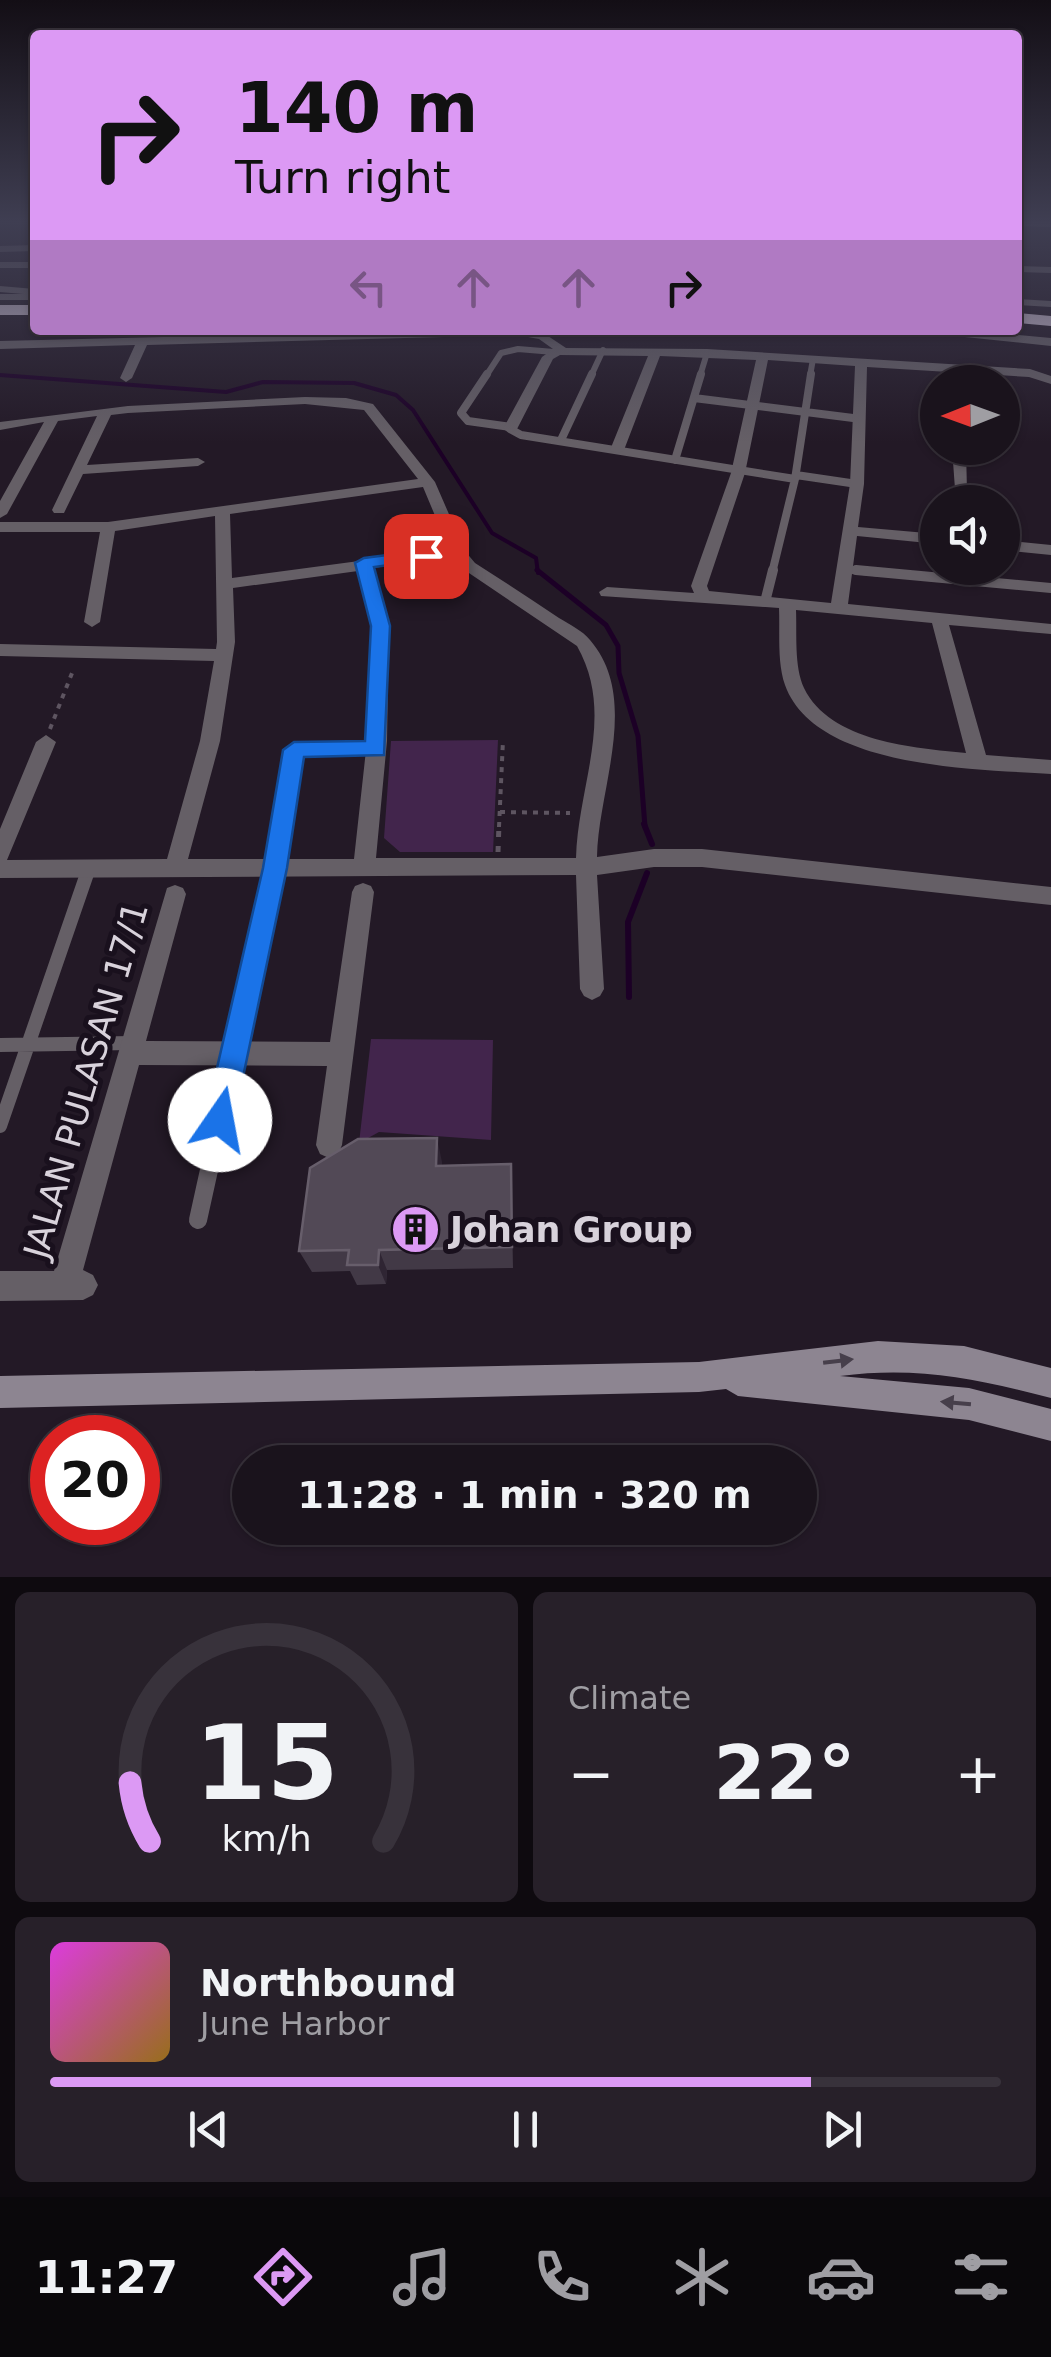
<!DOCTYPE html>
<html lang="en">
<head>
<meta charset="utf-8">
<style>
  body { margin:0; font-family:"DejaVu Sans",sans-serif; background:#272029; color:#f1f3f6; height:100vh; display:flex; flex-direction:column; font-size:38px; white-space:nowrap }
  * { box-sizing:border-box; margin:0 }
  p { font-size:32px; color:#9f9ea3 }
  .icon { flex:none; width:55px; height:55px; fill:none; stroke:currentColor; stroke-width:2; stroke-linecap:round; stroke-linejoin:round }
  .map { position:relative; height:1577px; overflow:hidden }
  .details { display:flex; flex-direction:column; gap:15px; padding:15px; background:#0e0a0f; flex:1 }
  .details>* { flex:none }
  .guide { position:absolute; left:30px; top:30px; width:992px; height:305px; border-radius:10px; box-shadow:0 2px 8px #0004,0 0 0 2px #38323b; background:#dc99f4; color:#111; overflow:hidden }
  .needle { width:65px; rotate:269deg }
  .buttons { position:absolute; left:920px; top:365px; display:grid; gap:20px }
  .buttons a { display:grid; place-items:center; width:100px; height:100px; border-radius:50%; background:#1a131c; box-shadow:0 2px 8px #0004,0 0 0 2px #38323b; font-size:50px }
  .speed { position:absolute; left:30px; top:1415px; display:flex; gap:20px; font-size:50px; font-weight:700; text-align:center }
  .speed>* { display:grid; place-content:center; width:130px; height:130px; border-radius:50%; background:#1a131c; box-shadow:0 2px 8px #0004,0 0 0 2px #38323b; line-height:1 }
  .speed .limit { border:15px solid #d22; background:#fff; color:#111 }
  .pin { position:absolute; display:grid; place-items:center; width:85px; height:85px; color:#fff; margin:-42px; border-radius:20px; box-shadow:0 5px 15px #0006 }
  .me { position:absolute; width:110px; margin:-55px; rotate:12deg; stroke-linejoin:round; filter:drop-shadow(0 0 8px #0008) }
  .turn { display:flex; align-items:center; gap:35px; height:210px; padding:0 40px; font-size:45px }
  .turn .icon { width:130px; height:130px; stroke-width:2.5 }
  .turn b { display:block; font-size:70px; line-height:85px }
  .lanes { display:flex; align-items:center; height:95px; padding:0 40px; background:#0003; justify-content:center; gap:50px; direction:ltr }
  .lanes .off { opacity:.35 }
  .big { font-size:75px; font-weight:700; line-height:1.1 }
  .details .widget { flex:1; display:flex; flex-direction:column; justify-content:center; gap:15px; min-width:0; padding:0 35px; border-radius:15px; background:#272029 }
  .details .dial { align-items:center; gap:0 }
  .dial svg { height:260px; overflow:visible; fill:none; stroke:#38323b; stroke-width:7; stroke-linecap:round; text-anchor:middle }
  .dial text { fill:#f1f3f6; stroke:none }
  .song { display:flex; align-items:center; gap:30px }
  .cover { width:120px; height:120px; border-radius:15px; background:linear-gradient(135deg,hsl(300 70% 55%),hsl(40 70% 35%)) }
  .played { height:10px; border-radius:5px; background:linear-gradient(90deg,#dc99f4 80%,#38323b 80%) }
  .keys { display:flex; justify-content:space-around; direction:ltr }
  .heat { display:flex; justify-content:space-between; align-items:center; font-size:55px; direction:ltr }
  .details .tiles { flex:1; display:grid; gap:15px; grid-template-columns:1fr 1fr }
  .widget:last-child { grid-column:span 2 }
  .trip { position:absolute; left:232px; top:1445px; width:585px; height:100px; border-radius:50px; background:#1a131c; box-shadow:0 2px 8px #0004,0 0 0 2px #38323b; font-weight:700; line-height:100px; text-align:center }
  .menu { display:flex; height:160px; justify-content:space-around; align-items:center; background:#0a080b; color:#9f9ea3 }
  .menu .icon { width:70px; height:70px }
  .menu .current { color:#dc99f4 }
  .menu b { font-size:45px; color:#f1f3f6 }
  .map>svg:first-child { display:block }
</style>
</head>
<body>
<div class="map">
<svg width="1051" height="1577" viewBox="0 0 1051 1577">
  <rect width="100%" height="100%" fill="#231926"/>
  <path fill="#42254c" d="M498 740 493 852H400L384 838 391 741Z
    M371 1039 493 1040 491 1140 379 1132 359 1143Z"/>
  <g fill="none" stroke-linecap="round" stroke-linejoin="round">
    <path stroke="#1c0026" stroke-width="2.5" d="M0 375 13 376"/>
    <path stroke="#1c0026" stroke-width="4" d="M0 375 226 392 263 382 354 383 396 395 413 410 492 533 536 558 538 573"/>
    <path stroke="#1c0026" stroke-width="5" d="M537 570 606 625 618 646 619 673 638 736 645 827"/>
    <path stroke="#1c0026" stroke-width="6" d="M644 824 652 844
      M629 997 628 922 647 873"/>
    <path stroke="#5e5561" stroke-width="4" stroke-dasharray="5 6" stroke-linecap="butt" d="M50 729 74 668
      M500 812 570 813
      M499 827 503 740"/>
    <path stroke="#5e5561" stroke-width="5" stroke-dasharray="6 9" stroke-linecap="butt" d="M498 852 499 824"/>
    <path stroke="#655f66" stroke-width="6" d="M0 265H35
      M0 297H35
      M486 376 501 353 518 349 554 352
      M591 376 603 350
      M700 376 707 353
      M810 376 813 359"/>
    <path stroke="#655f66" stroke-width="8" d="M487 374 461 413 468 421 511 427
      M694 398 861 419
      M510 429 521 435 795 479
      M561 440 592 374
      M675 460 701 374
      M796 475 857 484
      M842 569 883 573
      M772 573 795 479 811 374"/>
    <path stroke="#655f66" stroke-width="10" d="M856 570 1051 588
      M765 602 773 570
      M282 827 294 750 376 749"/>
    <path stroke="#655f66" stroke-width="14" d="M0 1045 133 1043
      M0 1126 89 868
      M212 1155 282 824"/>
    <path stroke="#655f66" stroke-width="18" d="M198 1220 213 1152"/>
    <path fill="#655f66" fill-rule="evenodd" d="M1018 222H1051V227L1018 226Z
      M35 245V251L0 252V246Z
      M1018 266 1051 267V273L1018 272Z
      M0 286 35 289V295L0 292Z
      M1018 299 1051 301V307L1018 305Z
      M458 330 542 332 566 348 707 349 1030 369 1051 376V384L1029 377 867 367 864 484 858 527 938 534V544L857 536 848 604 1051 624V634L949 625 986 755 1051 760V774C977 769 815 769 785 685 777 662 780 633 779 608L601 596 599 592 607 587 694 593 691 586 731 473 756 360 660 356 624 450 617 454 610 450 648 356 560 355 553 359 517 429 510 433 503 429 542 357 553 349 539 339 517 335 147 345 132 378 126 382 120 378 135 345 0 349V341ZM768 360 855 366 850 484 831 603 709 591 707 586 745 473ZM796 610 932 623 966 753C915 748 830 742 804 688 794 666 797 634 796 610Z
      M920 330H962L1051 338V346L926 333Z
      M305 397 346 398 373 404 435 482 465 551 475 563C503 581 531 599 559 618 569 624 583 631 590 640 641 699 598 789 597 857L654 849H702L1051 887V905L702 867H654L597 875 604 989 600 996 592 1000 584 996 580 989 576 875 0 878V829L36 742 46 735 56 742 7 860 167 859 200 741 214 661 0 656V644L216 649 217 642 215 516 115 531 100 622 92 627 84 622 100 532H0V522H108L418 479 364 410 305 404 128 413 111 415 87 465 198 458 205 462 198 466 83 474 64 513H54L52 510 97 416 58 421 7 514 0 518V501L44 422 0 430V422L128 406ZM423 487 449 549 232 578 230 514ZM454 557 463 569 577 646C616 715 578 784 576 858H376L387 741 389 626 373 568ZM358 571 371 626 367 741 354 859H188L220 741 235 642 233 588Z
      M952 448H966L967 492 955 489Z
      M1002 540 1051 545V555L1002 550Z
      M363 883 371 886 374 892 342 1145 338 1154 329 1158 320 1154 316 1145 327 1066 139 1065 83 1270 93 1275 98 1285 93 1295 83 1300 0 1301V1271H54L167 888 175 885 183 888 186 894 146 1041 330 1042 352 892 355 886Z"/>
    <path fill="#8d8591" fill-rule="evenodd" d="M878 1341 964 1346 1051 1368V1398C976 1379 919 1366 840 1376L969 1388 1051 1409V1441L969 1420 738 1396 726 1389 699 1392 0 1408V1376L699 1362Z"/>
    <path fill="#cabdcf" fill-rule="evenodd" d="M0 305H35V315H0Z
      M1018 313 1051 316V326L1018 323Z"/>
  </g>
  <path fill="#423946" d="M442 1162 441 1166 511 1164 513 1268 387 1270 386 1284 357 1285 350 1271 312 1272 299 1251Z"/>
  <path fill="#2f2533" d="M437 1138 442 1162 440 1189 436 1166Z
    M379 1250 387 1270 386 1284 378 1265Z"/>
  <path fill="#524956" stroke="#675e6b" stroke-width="2.5" d="M437 1138 436 1166 511 1164 512 1247 379 1250 378 1265H347L349 1250 299 1251 310 1168 358 1139Z"/>
  <defs><path id="oneway-solid" d="M-6-.8H1V-3.2L6.5 0L1 3.2V.8H-6Z" transform="scale(2.5)"/></defs>
  <g fill="#473f4b">
    <use href="#oneway-solid" transform="translate(838 1361) rotate(-7)"/>
    <use href="#oneway-solid" transform="translate(956 1403) rotate(-175)"/>
  </g>
  <linearGradient id="sky" x2="0" y2="1"><stop stop-color="#130e15"/><stop offset="0.5" stop-color="#3f3e52"/><stop offset="1" stop-color="#3f3e52" stop-opacity="0"/></linearGradient>
  <rect width="1051" height="443" fill="url(#sky)"/>
  <path fill="#1a73e8" stroke="#114b97" stroke-width="2.5" d="M426 550 435 556 433 559 374 567 390 626 384 755 304 757 287 868 234 1120 230 1130 220 1134 209 1130 205 1120 263 868 283 750 294 742 365 741 371 626 355 563 364 558Z"/>
  <defs>
    <symbol id="building-disc" viewBox="-11 -11 22 22"><circle r="9.5" fill="#dc99f4" stroke="#19101d"/><path d="M-4-6H4V6H1V3H-1V6H-4ZM-2.5-4.3h1.7v1.8h-1.7ZM.8-4.3h1.7v1.8H.8ZM-2.5-1h1.7V.8h-1.7ZM.8-1h1.7V.8H.8Z" fill="#111"/></symbol>
  </defs>
  <g fill-rule="evenodd">
    <use href="#building-disc" x="388" y="1202" width="55" height="55"/>
  </g>
  <g text-anchor="middle" dominant-baseline="central" stroke-width="10" stroke-linejoin="round" paint-order="stroke">
    <g font-size="35" fill="#d8d2db" stroke="#19101d">
      <text transform="translate(86 1080) rotate(-74)">JALAN PULASAN 17/1</text>
    </g>
    <g font-size="35" font-weight="bold" fill="#d8d2db" stroke="#19101d" text-anchor="start">
      <text x="450" y="1230">Johan Group</text>
    </g>
  </g>
</svg>
<div class="buttons">
<a><svg class="needle" viewBox="-14 -14 28 28"><path d="M0-13l5 13h-10z" fill="#e53935"/><path d="M0 13l5-13h-10z" fill="#9f9ea3"/></svg></a>
<a><svg class="icon" aria-label="sound" viewBox="0 0 24 24"><path d="M4 9h4l5-4v14l-5-4H4zM17 9q2 3 0 6"/></svg></a>
</div>
<div class="speed"><div class="limit">20</div></div>
<div class="pin" style="left:426px;top:556px;background:#d93025"><svg class="icon" aria-label="arrive" viewBox="0 0 24 24"><path d="M6 21V4h12l-3 4 3 4H6"/></svg></div>
<svg class="me" style="left:220px;top:1120px" viewBox="-20 -20 40 40"><circle r="19" fill="#fff"/><path d="M0-13L10 11 0 6-10 11z" fill="#1a73e8"/></svg>
<div class="trip">11:28 · 1 min · 320 m</div>
<div class="guide">
<div class="turn"><svg class="icon" aria-label="right" viewBox="0 0 24 24"><path d="M7 20v-9h11M14 6l5 5-5 5"/></svg><div><b>140 m</b>Turn right</div></div>
<div class="lanes"><svg class="icon off" aria-label="left" viewBox="0 0 24 24"><path d="M17 20v-9H6M10 6l-5 5 5 5"/></svg><svg class="icon off" aria-label="ahead" viewBox="0 0 24 24"><path d="M12 20V5M6 11l6-6 6 6"/></svg><svg class="icon off" aria-label="ahead" viewBox="0 0 24 24"><path d="M12 20V5M6 11l6-6 6 6"/></svg><svg class="icon" aria-label="right" viewBox="0 0 24 24"><path d="M7 20v-9h11M14 6l5 5-5 5"/></svg></div>
</div>
</div>
<section class="details">
<div class="tiles">
<div class="widget dial"><svg viewBox="0 0 100 80">
<path d="M14 69A42 42 0 1 1 86 69"/>
<path d="M14 69A42 42 0 0 1 8 51" stroke="#dc99f4"/>
<text x="50" y="56" font-size="32" font-weight="700">15</text>
<text x="50" y="72" font-size="11">km/h</text>
</svg></div>
<div class="widget"><p>Climate</p>
<div class="heat"><a>−</a><b class="big">22°</b><a>+</a></div>
</div>
<div class="widget">
<div class="song"><i class="cover"></i><div><b>Northbound</b><p>June Harbor</p></div></div>
<div class="played"></div>
<div class="keys"><svg class="icon" aria-label="previous" viewBox="0 0 24 24"><path d="M18 5L8 12l10 7zM5 5v14"/></svg><svg class="icon" aria-label="pause" viewBox="0 0 24 24"><path d="M8 5v14M16 5v14"/></svg><svg class="icon" aria-label="next" viewBox="0 0 24 24"><path d="M6 5l10 7-10 7zM19 5v14"/></svg></div>
</div>
</div>
</section>
<nav class="menu">
<b>11:27</b>
<svg class="icon current" aria-label="directions" viewBox="0 0 24 24"><path d="M12 3l9 9-9 9-9-9zM9 14v-3h6M13 9l2 2-2 2"/></svg>
<svg class="icon" aria-label="music" viewBox="0 0 24 24"><path d="M9 18V5l10-2v13"/><circle cx="6" cy="18" r="3"/><circle cx="16" cy="16" r="3"/></svg>
<svg class="icon" aria-label="phone" viewBox="0 0 24 24"><path d="M5 4h4l2 5-3 2q2 4 5 5l2-3 5 2v4C11 20 4 13 5 4z"/></svg>
<svg class="icon" aria-label="climate" viewBox="0 0 24 24"><path d="M12 3v18M4 7l16 10M4 17L20 7"/></svg>
<svg class="icon" aria-label="car" viewBox="0 0 24 24"><path d="M5 17H2v-5l4-1 3-4h7l3 4 3 1v5h-3M9 17h6M6 11h13"/><circle cx="7" cy="17" r="2"/><circle cx="17" cy="17" r="2"/></svg>
<svg class="icon" aria-label="filters" viewBox="0 0 24 24"><path d="M4 7h16M4 17h16"/><circle cx="9" cy="7" r="2"/><circle cx="15" cy="17" r="2"/></svg>
</nav>
</body>
</html>
